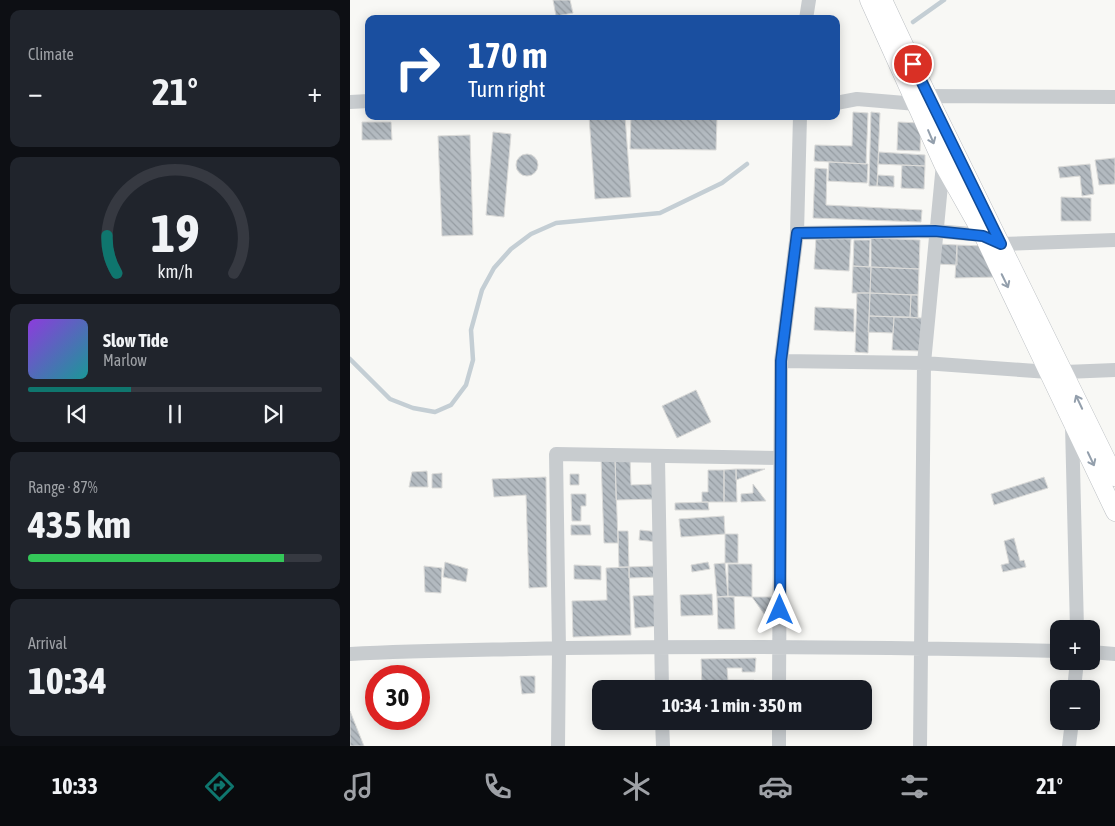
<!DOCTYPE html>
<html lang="en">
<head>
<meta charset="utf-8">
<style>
  body { margin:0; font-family:"Asap Condensed",sans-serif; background:#20242c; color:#f1f3f6; height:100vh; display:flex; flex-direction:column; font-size:19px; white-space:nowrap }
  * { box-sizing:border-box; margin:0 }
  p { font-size:16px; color:#9ea1a6 }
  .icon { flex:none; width:28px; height:28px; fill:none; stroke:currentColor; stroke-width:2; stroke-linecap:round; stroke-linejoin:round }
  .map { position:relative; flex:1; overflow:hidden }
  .drawer { display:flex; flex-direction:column; gap:10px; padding:10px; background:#0d0f14; width:350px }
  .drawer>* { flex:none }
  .guide { position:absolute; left:15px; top:15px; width:475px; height:105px; border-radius:10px; box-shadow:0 2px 12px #0003; background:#1a4fa0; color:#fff; overflow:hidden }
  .controls { position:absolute; left:700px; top:620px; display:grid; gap:10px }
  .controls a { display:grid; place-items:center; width:50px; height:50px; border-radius:10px; background:#171b24; box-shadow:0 2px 12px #0003; font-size:25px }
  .speed { position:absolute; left:15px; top:665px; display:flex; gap:10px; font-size:25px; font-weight:700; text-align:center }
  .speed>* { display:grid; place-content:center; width:65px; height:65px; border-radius:50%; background:#171b24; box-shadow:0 2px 12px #0003; line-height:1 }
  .speed .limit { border:8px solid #d22; background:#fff; color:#111 }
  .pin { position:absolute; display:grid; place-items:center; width:42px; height:42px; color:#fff; margin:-21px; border:2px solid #fff; border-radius:50%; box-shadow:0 1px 5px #0007 }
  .me { position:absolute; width:55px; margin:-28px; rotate:0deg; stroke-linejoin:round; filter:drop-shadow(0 0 4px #0008) }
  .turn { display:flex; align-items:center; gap:18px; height:105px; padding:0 20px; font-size:22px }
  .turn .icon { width:65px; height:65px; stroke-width:2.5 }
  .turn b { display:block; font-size:35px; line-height:42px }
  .big { font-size:38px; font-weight:700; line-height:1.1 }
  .drawer .widget { flex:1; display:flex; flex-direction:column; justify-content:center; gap:8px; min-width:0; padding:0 18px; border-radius:10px; background:#20242c }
  .drawer .dial { align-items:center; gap:0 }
  .dial svg { height:130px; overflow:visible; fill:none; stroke:#363941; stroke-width:7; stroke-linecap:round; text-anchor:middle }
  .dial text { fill:#f1f3f6; stroke:none }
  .song { display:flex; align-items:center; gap:15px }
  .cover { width:60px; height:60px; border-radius:8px; background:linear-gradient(135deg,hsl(270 70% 55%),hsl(180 70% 35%)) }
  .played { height:5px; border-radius:2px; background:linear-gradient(90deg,#0f766e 35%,#363941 35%) }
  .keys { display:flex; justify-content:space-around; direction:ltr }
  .heat { display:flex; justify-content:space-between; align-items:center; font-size:28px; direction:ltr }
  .charge { height:8px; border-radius:4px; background:linear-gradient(90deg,#34c759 87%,#363941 0) }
  .trip { position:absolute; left:242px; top:680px; width:280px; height:50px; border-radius:10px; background:#171b24; box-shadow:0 2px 12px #0003; font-weight:700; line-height:50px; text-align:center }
  .tab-bar { display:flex; height:80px; justify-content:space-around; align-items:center; background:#090b0e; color:#9ea1a6 }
  .tab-bar .icon { width:35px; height:35px }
  .tab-bar .on { color:#0f766e }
  .tab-bar b { font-size:22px; color:#f1f3f6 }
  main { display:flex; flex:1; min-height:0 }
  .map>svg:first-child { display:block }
</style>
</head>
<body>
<main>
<section class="drawer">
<div class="widget"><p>Climate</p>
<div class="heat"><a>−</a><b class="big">21°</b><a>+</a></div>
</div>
<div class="widget dial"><svg viewBox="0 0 100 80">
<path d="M14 69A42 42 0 1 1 86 69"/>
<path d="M14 69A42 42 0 0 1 8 46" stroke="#0f766e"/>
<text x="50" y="56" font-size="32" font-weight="700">19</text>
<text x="50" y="72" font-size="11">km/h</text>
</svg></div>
<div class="widget">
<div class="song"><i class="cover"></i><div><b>Slow Tide</b><p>Marlow</p></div></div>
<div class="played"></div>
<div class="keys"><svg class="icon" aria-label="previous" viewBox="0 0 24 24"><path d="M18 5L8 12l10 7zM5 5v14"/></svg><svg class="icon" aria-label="pause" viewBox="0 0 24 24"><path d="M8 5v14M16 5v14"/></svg><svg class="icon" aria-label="next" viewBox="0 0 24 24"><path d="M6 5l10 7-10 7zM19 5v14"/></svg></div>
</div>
<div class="widget"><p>Range · 87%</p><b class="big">435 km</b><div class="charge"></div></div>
<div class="widget"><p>Arrival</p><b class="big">10:34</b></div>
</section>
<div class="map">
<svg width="765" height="746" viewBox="0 0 765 746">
  <defs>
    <pattern id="building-back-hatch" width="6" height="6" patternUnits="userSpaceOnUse" patternTransform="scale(1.25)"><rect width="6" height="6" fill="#b3bac0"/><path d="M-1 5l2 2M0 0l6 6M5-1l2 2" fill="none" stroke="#959ca2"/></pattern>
  </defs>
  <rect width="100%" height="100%" fill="#f8f8f5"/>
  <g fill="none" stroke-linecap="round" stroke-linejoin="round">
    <path stroke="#c4ced4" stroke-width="4.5" d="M563 22 594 0
      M0 359 40 399 63 408 85 412 101 405 116 385 123 360 121 330 132 290 144 268 161 249 181 234 206 223 310 213 372 183 397 164"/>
  </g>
  <path fill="url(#building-back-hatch)" stroke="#dadad8" d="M203 0H220L223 13 206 16Z
    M503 112 518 113 516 164 464 161 465 145 502 146Z
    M521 112 530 113 527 186H519Z
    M239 116H275L281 197 245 199Z
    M281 116 367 117 366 150 280 149Z
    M12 122H41L42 140H12Z
    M548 122 571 123 570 151 547 150Z
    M143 132 161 134 154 217 136 215Z
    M120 135 123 235 92 236 88 136Z
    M529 152 575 155V166L528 164Z
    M166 165a11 11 0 1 1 22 0a11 11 0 1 1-22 0Z
    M765 158V184L749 185 745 160Z
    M479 162 518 164 517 183 478 181Z
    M740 164 744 194 732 196 730 176 710 178 708 167Z
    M552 165 575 166 574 189 551 188Z
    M465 168 477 169 476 205 572 210 571 222 463 218Z
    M528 175 544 176V187L527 186Z
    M711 197 741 198V221H711Z
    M466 238 501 239 499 271 464 269Z
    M521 238 570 240 569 269 521 267Z
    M504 240H520L519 267 503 266Z
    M588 244 607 245V265L588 264Z
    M607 245 634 246 647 277 605 278Z
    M503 266 521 267 520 293H502Z
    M521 267 569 269 568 295 520 293Z
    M507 293H520L518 353 505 352Z
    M520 293 561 295 560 317 519 316Z
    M561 295H568V318L560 317Z
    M465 307 504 309V332L464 330Z
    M519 316 544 317 543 333 518 332Z
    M544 317 572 318 571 351 542 350Z
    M346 390 361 422 327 438 312 406Z
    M265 457 268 543H254L251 458Z
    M265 457H280L281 485 308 484V499L266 500Z
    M386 469H415L386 480Z
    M386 469 387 502H374V470Z
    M358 470H374V502H352V492H358Z
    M77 471 78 487H59L62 472Z
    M92 473V488H82V474Z
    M220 474H229V485H220Z
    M196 477 197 587 179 588 176 495 144 497 142 479Z
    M694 477 698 488 644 505 641 494Z
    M403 484 416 501 391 502V494L403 493Z
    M221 494H236V506H231V521H222Z
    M358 502 359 510H325V503Z
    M374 516 375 534 331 537 329 519Z
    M221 525H240L241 535H221Z
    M290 530 309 532 308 542 289 540Z
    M268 531H278L279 567H269Z
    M375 534H388V563H375Z
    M664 538 670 561 674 560 676 567 653 572 651 565 659 563 654 541Z
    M95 562 118 569 116 582 93 577Z
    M358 562 360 569 342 572 341 565Z
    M375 563 378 596 367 597 364 564Z
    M378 564H402V597L378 596Z
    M224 565 251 566V580L224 579Z
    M74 566 92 568 91 593 75 592Z
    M308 566 309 577 279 578V567Z
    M279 567 281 635 223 637 222 601 257 600 256 568Z
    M362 594 363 615 331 616 330 595Z
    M309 595 311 626 285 628 283 596Z
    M367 597H384L385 629H368Z
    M402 597H423L424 628Z
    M406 658 405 672H392V668H377L378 680H404L405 689H352L351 659Z
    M170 676H185V693L172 694Z
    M0 711 14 746H0Z"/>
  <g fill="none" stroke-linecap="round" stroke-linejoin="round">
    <defs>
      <path id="major" d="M519 0 593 164 633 235 765 512
        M533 0 578 96 765 477"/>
    </defs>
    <use href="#major" stroke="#bbbfc3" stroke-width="19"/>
    <path stroke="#c8cccf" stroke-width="14" d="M456 19 459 0
      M0 102 19 101
      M486 103 507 99 567 104 578 96 765 97
      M447 233 585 231 633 235 651 244 765 240
      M431 361 574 363 699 372
      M715 372 765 370
      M722 425 727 629
      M308 458 312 689
      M741 652 765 654
      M0 654C72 650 143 650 215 648 379 646 544 647 709 651
      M429 689 431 361 447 233 450 116
      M724 689 727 661
      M312 721 313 746
      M208 746 209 649 206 454 430 458
      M429 746V721
      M570 746 574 363 593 164
      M719 746 722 721"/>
    <use href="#major" stroke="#fff" stroke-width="18"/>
  </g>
  <defs><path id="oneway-shaft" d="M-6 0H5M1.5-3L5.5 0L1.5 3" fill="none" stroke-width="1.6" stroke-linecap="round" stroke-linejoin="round" transform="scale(1.25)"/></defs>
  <g stroke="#939fac">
    <use href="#oneway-shaft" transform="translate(581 137) rotate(67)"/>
    <use href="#oneway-shaft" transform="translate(655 281) rotate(64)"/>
    <use href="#oneway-shaft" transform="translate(729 402) rotate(-115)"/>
    <use href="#oneway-shaft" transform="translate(741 459) rotate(65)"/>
  </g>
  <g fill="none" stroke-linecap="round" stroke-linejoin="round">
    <defs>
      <path id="route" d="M430 610 431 361 447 233 585 231 633 236 651 244 563 64"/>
    </defs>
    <use href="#route" stroke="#114b97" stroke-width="12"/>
    <use href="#route" stroke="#1a73e8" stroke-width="9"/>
  </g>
</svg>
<div class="controls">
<a>+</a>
<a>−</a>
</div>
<div class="speed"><div class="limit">30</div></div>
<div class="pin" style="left:563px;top:64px;background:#d93025"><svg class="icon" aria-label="arrive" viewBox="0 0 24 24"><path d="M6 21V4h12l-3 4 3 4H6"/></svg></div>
<svg class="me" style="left:430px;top:610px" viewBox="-20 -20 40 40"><path d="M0-17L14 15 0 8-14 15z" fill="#1a73e8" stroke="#fff" stroke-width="4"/></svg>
<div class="trip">10:34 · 1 min · 350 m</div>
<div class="guide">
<div class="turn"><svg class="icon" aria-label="right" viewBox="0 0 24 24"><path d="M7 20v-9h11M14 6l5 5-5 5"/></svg><div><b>170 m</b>Turn right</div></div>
</div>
</div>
</main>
<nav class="tab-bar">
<b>10:33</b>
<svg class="icon on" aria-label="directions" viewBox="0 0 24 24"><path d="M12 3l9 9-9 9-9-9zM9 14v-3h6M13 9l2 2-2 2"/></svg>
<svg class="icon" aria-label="music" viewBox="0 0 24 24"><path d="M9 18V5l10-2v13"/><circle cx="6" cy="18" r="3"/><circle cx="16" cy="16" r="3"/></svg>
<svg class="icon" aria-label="phone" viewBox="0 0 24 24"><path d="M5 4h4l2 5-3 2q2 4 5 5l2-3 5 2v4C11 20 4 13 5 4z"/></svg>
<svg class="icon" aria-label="climate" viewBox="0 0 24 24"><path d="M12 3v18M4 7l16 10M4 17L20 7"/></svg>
<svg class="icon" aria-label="car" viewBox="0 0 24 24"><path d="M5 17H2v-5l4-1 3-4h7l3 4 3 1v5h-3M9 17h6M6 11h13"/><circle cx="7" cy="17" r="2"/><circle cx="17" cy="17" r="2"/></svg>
<svg class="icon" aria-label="filters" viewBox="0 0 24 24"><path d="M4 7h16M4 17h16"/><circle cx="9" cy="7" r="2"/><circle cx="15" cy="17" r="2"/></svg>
<b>21°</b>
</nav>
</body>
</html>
